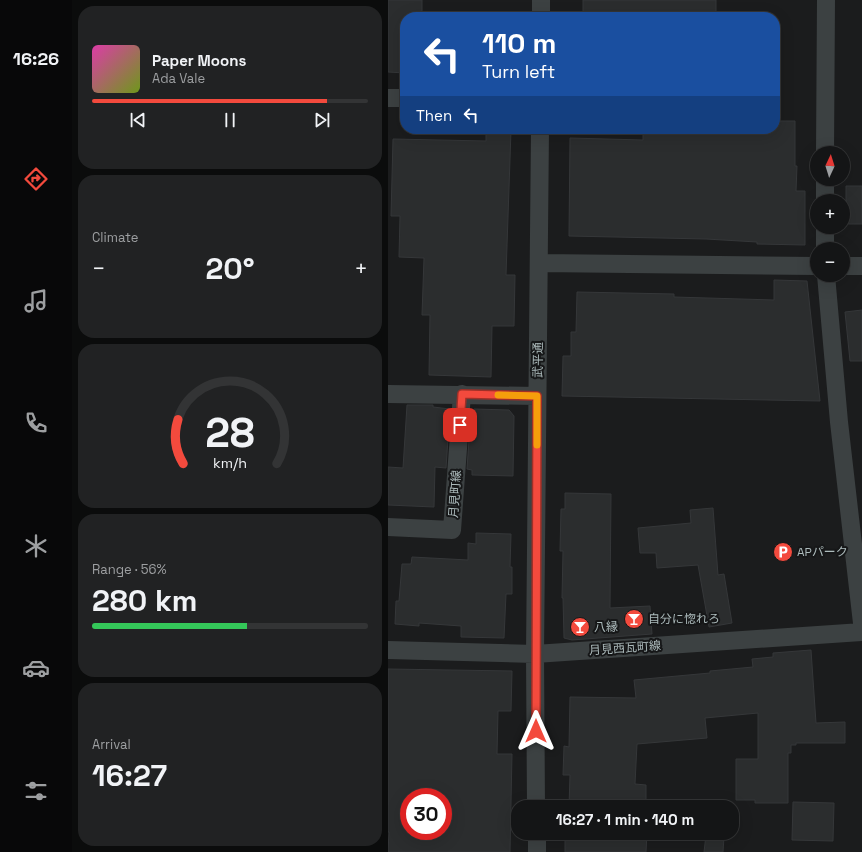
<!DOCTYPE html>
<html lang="en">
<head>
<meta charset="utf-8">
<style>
  body { margin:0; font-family:"Space Grotesk","Noto Sans JP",sans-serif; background:#212223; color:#f1f3f6; height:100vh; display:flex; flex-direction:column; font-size:15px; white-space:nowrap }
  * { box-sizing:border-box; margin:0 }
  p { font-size:13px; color:#9d9fa1 }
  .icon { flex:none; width:22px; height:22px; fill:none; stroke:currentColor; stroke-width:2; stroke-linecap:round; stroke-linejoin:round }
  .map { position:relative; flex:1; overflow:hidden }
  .sheet { display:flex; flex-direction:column; gap:6px; padding:6px; background:#0b0c0c; width:316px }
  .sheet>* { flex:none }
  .banner { position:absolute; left:12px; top:12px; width:380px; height:122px; border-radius:16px; box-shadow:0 4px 16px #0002,0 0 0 1px #333435; background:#1a4fa0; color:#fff; overflow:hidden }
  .needle { width:26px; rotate:4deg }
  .buttons { position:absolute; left:422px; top:146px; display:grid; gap:8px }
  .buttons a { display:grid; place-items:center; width:40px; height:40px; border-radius:50%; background:#141516; box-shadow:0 4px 16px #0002,0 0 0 1px #333435; font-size:20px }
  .speed { position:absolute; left:12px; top:788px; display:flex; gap:8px; font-size:20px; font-weight:700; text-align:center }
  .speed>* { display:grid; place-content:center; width:52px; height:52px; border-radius:50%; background:#141516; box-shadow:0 4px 16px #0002,0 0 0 1px #333435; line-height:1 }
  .speed .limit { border:6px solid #d22; background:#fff; color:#111 }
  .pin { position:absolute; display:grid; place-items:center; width:34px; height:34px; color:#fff; margin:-17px; border-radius:8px; box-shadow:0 2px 6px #0006 }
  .me { position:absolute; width:44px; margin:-22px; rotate:0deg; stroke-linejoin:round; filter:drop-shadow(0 0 3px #0008) }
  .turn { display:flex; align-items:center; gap:14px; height:84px; padding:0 16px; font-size:18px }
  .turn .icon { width:52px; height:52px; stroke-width:2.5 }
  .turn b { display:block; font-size:28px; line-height:34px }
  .then { display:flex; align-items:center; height:38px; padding:0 16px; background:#0003; gap:8px; font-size:15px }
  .big { font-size:30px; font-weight:600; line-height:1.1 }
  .sheet .tile { flex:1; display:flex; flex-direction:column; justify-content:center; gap:6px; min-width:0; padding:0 14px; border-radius:16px; background:#212223 }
  .sheet .dial { align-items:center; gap:0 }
  .dial svg { height:104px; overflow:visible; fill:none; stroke:#333435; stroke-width:7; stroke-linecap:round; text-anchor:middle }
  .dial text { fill:#f1f3f6; stroke:none }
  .song { display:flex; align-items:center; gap:12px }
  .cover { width:48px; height:48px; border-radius:6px; background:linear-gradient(135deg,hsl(320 70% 55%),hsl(80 70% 35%)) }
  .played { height:4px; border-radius:2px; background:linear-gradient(90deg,#f34a3d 85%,#333435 85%) }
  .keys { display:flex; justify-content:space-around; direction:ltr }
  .heat { display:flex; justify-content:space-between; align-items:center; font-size:22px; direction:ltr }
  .charge { height:6px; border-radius:3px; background:linear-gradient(90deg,#34c759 56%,#333435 0) }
  .trip { position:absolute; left:123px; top:800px; width:228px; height:40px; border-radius:16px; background:#141516; box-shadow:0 4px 16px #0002,0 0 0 1px #333435; font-weight:600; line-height:40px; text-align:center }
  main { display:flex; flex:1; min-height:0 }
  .tabs { display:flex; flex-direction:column; width:72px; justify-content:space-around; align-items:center; background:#080809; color:#9d9fa1 }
  .tabs .icon { width:28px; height:28px }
  .tabs .selected { color:#f34a3d }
  .tabs b { font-size:18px; color:#f1f3f6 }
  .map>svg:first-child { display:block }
</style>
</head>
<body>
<main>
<nav class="tabs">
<b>16:26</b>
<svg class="icon selected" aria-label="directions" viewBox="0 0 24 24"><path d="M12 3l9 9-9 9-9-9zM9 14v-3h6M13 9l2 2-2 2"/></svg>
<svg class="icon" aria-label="music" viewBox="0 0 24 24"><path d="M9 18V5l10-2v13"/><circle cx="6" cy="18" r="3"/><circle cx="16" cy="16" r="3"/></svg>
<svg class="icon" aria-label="phone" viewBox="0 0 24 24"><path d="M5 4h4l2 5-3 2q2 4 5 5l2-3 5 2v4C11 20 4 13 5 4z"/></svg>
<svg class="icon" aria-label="climate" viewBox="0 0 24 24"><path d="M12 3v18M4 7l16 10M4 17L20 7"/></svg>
<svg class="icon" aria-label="car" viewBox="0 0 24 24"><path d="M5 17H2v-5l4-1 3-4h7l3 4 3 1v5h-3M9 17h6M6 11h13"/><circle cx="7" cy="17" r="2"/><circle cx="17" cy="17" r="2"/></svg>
<svg class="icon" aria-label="filters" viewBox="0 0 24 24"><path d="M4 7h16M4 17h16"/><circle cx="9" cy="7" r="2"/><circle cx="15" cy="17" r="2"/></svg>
</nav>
<section class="sheet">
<div class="tile">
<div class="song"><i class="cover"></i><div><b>Paper Moons</b><p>Ada Vale</p></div></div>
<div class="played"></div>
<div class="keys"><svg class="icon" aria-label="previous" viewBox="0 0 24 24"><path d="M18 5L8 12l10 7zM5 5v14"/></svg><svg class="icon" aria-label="pause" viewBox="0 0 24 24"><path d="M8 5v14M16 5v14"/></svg><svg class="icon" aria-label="next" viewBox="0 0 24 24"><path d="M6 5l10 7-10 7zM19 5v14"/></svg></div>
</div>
<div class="tile"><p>Climate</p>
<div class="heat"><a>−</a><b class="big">20°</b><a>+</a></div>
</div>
<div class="tile dial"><svg viewBox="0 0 100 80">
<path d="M14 69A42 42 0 1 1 86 69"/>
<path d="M14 69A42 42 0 0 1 10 35" stroke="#f34a3d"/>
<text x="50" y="56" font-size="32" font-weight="700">28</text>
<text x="50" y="72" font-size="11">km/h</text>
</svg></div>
<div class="tile"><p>Range · 56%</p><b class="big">280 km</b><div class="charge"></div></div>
<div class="tile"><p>Arrival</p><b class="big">16:27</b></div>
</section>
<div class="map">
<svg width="474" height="852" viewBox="0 0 474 852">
  <rect width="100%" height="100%" fill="#1b1c1d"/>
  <path fill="#2b2d2e" stroke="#353739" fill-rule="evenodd" d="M0 0H34V17H17V73L0 72Z
    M195 0H328V17H195Z
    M387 121H407V166H409L408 191H417V245L369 244V242L318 239 181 236 182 138 255 140V129H387Z
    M98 130H123L118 275H127L126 326H104L103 377 41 375 42 315H34L36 258 11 257 12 216H3L5 139 98 141Z
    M458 186H474V224H458Z
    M386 280 419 281 432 401 174 396 175 356H183V332H188L189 292 286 294V297L386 300Z
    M474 310V361H462L457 312Z
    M19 405H45V407L62 409 58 468 47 467 46 507 0 505V467L15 468Z
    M86 409 121 410 126 416 125 476 84 475V470L79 469 83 410H86Z
    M177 493 223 494 222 608 262 606 264 634 184 640 176 638 175 598H174L175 551H172L173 509H177Z
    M325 508 330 575 336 574 344 623 321 627 310 565 269 568 268 553H252L250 528 303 523 302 510Z
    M88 533 123 534 122 567H124V594H118L116 638 73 637V626L31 623V626L7 624 8 601H11L14 564H23L24 557 80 560V543L88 544Z
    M423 650 428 723 457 722V743H408V745H403V753H400V803H367V800H348V759H370V713L317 718 319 738 249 744 247 784 258 785V807H181L182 775H175L176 746 181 747 182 697 248 698 246 680 322 673V671L365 667 364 659 385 657V653Z
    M0 669 124 671 123 711H110L109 754H124L122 852H0L1 832H0ZM21 797H58L57 831H21Z
    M405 802 446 803 445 841 404 840Z
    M177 833H259L258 852H177Z
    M318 835 336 837 335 852H316Z"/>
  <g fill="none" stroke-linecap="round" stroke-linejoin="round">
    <path stroke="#3c4142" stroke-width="18" d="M153 0V17
      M0 98H17
      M437 153 438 0
      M437 201V179
      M437 249V227
      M152 263 429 266
      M455 266H474
      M438 275 451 422 474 623
      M0 394 149 396
      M0 527 64 530 74 394
      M0 650 147 654 474 632
      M148 807 147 654 152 129
      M149 833V852"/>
  </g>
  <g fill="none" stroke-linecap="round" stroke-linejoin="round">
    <defs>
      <path id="route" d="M72 425 74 394 149 396 148 731"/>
    </defs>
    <use href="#route" stroke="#9e3028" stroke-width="10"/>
    <use href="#route" stroke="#f34a3d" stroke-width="7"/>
    <path stroke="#f59e0b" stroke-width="7" d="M110 395 149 396V445"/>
  </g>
  <defs>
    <symbol id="parking-disc" viewBox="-11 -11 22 22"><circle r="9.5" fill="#f34a3d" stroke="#161718"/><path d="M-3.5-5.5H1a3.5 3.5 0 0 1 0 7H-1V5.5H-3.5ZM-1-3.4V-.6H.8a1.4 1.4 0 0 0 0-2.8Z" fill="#fff"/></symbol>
    <symbol id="bar-disc" viewBox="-11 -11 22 22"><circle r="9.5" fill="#f34a3d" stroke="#161718"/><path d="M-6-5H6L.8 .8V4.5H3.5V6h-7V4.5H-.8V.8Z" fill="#fff"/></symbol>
  </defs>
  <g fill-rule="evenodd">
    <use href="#parking-disc" x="384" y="541" width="22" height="22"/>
    <use href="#bar-disc" x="235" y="608" width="22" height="22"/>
    <use href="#bar-disc" x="181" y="616" width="22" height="22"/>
  </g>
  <g text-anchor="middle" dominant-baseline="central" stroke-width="4" stroke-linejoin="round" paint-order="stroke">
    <g font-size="12" fill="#adbbbc" stroke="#161718">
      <text transform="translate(150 360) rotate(-89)">武平通</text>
      <text transform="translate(67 494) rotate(-86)">月見町線</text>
      <text transform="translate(237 648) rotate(-4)">月見西瓦町線</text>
    </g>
    <g font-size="12" fill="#adbbbc" stroke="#161718" text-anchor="start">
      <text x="409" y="552">APパーク</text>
      <text x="260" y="619">自分に惚れろ</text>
      <text x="206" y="627">八縁</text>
    </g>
  </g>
</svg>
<div class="buttons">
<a><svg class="needle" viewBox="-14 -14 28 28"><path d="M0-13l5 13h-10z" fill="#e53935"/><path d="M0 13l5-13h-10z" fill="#9d9fa1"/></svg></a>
<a>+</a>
<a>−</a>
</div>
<div class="speed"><div class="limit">30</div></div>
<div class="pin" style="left:72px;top:425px;background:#d93025"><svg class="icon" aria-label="arrive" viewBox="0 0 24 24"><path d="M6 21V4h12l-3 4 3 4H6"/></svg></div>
<svg class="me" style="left:148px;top:731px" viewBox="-20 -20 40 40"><path d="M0-17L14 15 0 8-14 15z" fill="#f34a3d" stroke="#fff" stroke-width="4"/></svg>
<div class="trip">16:27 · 1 min · 140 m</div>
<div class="banner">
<div class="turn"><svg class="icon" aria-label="left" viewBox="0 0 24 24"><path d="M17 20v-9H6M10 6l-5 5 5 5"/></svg><div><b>110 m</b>Turn left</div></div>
<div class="then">Then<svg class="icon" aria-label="left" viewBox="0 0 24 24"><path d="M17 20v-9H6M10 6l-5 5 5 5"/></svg></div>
</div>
</div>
</main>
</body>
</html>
